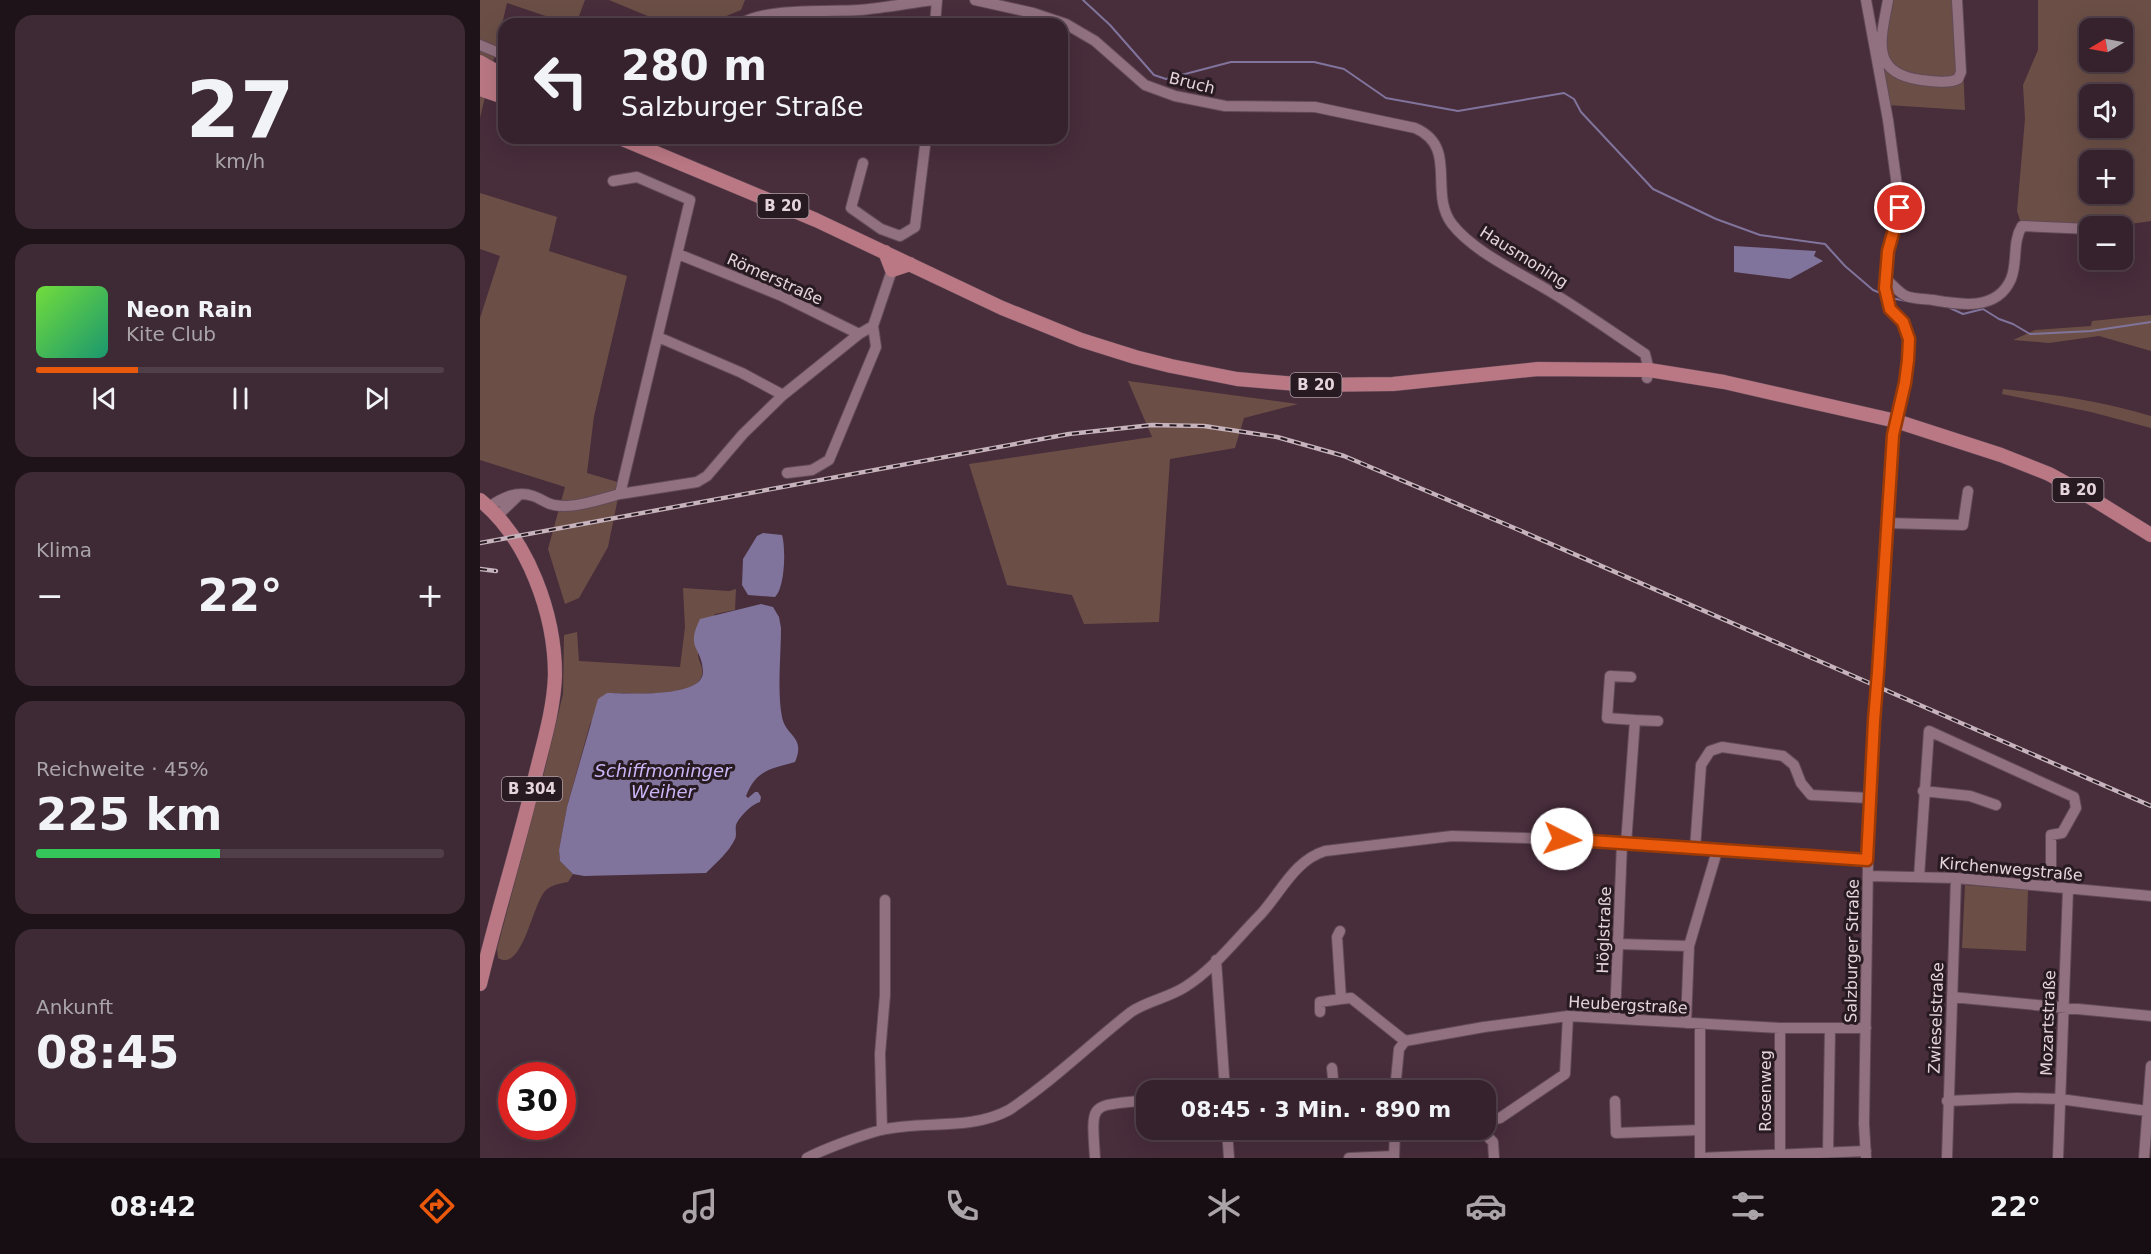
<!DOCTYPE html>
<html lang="de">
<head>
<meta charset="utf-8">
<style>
  body { margin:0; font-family:"DejaVu Sans",sans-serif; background:#3d2a34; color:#f1f3f6; height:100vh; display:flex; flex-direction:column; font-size:22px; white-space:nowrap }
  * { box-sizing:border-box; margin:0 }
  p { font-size:20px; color:#aaa4a9 }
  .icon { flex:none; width:33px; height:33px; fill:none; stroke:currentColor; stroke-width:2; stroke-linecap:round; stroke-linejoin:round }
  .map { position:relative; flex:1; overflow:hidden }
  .drawer { display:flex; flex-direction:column; gap:15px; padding:15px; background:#1e1318; width:480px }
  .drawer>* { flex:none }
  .hud { position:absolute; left:18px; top:18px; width:570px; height:126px; border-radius:18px; box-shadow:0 6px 24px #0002,0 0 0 2px #503f48; background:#36222c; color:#f1f3f6; overflow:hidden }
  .needle { width:39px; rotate:260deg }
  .buttons { position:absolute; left:1599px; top:18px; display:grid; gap:12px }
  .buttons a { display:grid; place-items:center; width:54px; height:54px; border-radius:12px; background:#36222c; box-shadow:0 6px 24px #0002,0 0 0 2px #503f48; font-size:30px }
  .speed { position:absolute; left:18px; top:1062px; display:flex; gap:12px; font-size:30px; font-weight:700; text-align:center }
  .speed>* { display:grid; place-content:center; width:78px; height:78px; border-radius:50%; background:#36222c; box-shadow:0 6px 24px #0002,0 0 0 2px #503f48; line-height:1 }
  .speed .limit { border:9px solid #d22; background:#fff; color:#111 }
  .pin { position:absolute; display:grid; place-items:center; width:51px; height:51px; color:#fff; margin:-26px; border:3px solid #fff; border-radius:50%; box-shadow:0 2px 6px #0007 }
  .me { position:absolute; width:66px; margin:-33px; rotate:94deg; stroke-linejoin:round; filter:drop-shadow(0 0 4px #0008) }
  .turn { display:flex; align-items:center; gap:21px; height:126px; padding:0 24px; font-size:27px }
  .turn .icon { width:78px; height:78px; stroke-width:2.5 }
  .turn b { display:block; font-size:42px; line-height:51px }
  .big { font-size:45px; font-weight:700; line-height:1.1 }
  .drawer .card { flex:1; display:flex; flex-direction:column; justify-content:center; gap:9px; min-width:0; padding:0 21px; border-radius:18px; background:#3d2a34 }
  .drawer .dial { align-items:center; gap:0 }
  .dial b { font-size:78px; line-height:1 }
  .song { display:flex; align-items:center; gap:18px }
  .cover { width:72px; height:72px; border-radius:9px; background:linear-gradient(135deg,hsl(100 70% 55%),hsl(160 70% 35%)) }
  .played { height:6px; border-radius:3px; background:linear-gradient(90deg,#ea580c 25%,#503f48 25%) }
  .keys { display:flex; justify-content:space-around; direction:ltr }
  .heat { display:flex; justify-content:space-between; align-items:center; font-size:33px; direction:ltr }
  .charge { height:9px; border-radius:4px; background:linear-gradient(90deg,#34c759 45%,#503f48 0) }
  .trip { position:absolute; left:656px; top:1080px; width:360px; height:60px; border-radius:18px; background:#36222c; box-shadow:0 6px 24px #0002,0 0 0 2px #503f48; font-weight:700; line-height:60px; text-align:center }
  .menu { display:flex; height:96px; justify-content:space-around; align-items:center; background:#160e12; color:#aaa4a9 }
  .menu .icon { width:42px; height:42px }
  .menu .active { color:#ea580c }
  .menu b { font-size:27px; color:#f1f3f6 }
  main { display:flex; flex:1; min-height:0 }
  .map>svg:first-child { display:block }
</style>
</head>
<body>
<main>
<section class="drawer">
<div class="card dial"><b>27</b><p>km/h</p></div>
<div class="card">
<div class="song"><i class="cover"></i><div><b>Neon Rain</b><p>Kite Club</p></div></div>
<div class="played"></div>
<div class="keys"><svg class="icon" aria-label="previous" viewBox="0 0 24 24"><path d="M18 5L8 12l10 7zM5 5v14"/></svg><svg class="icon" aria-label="pause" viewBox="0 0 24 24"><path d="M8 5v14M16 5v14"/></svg><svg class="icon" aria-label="next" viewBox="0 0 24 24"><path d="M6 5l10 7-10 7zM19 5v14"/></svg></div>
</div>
<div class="card"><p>Klima</p>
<div class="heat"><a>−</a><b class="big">22°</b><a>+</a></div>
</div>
<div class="card"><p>Reichweite · 45%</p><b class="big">225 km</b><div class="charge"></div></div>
<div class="card"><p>Ankunft</p><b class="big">08:45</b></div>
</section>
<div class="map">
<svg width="1671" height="1158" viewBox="0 0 1671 1158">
  <rect width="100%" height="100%" fill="#482d3b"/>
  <path fill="#6b4f46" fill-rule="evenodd" d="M0 0H105L96 24H89L27 3 0 118Z
    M129 0H265L261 10 227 24H187Z
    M1408 0H1480L1485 110 1407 105 1400 53Z
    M1558 0H1671V221L1637 226H1542L1537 211 1545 119 1543 85 1558 50ZM1610 28H1642V62H1610ZM1610 94H1642V128H1610ZM1610 160H1642V194H1610Z
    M0 193 77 217 69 251 147 276 114 416 107 473 141 483 128 547 99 598 85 604 68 549 85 487 0 460V318L20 256 0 249Z
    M1671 315V351L1619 336 1569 343 1533 340 1555 330 1611 326 1612 321Z
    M648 381 818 404 764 418 755 448 690 459 679 622 604 624 592 595 527 585 489 464 672 437Z
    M1523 389C1573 394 1622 401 1671 416V428L1611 412 1522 394Z
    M203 588 249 591 256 589 255 610 235 614C231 623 218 644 218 652 217 660 224 667 222 675 216 699 146 693 127 693L110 724 87 807 79 850 80 861 93 874 88 882C81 883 72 885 66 890 52 903 43 973 18 958L17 949 65 769 83 694 84 635 97 632 99 661 200 667 205 627Z
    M1485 885 1548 890 1546 951 1482 948Z"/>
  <path fill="#80749c" d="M1254 246 1336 251 1334 256 1343 261 1310 279 1254 272Z
    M283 533 302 535C306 548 305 588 295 597L268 595 262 585 263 559 277 536Z
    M281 604 293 607 299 617 301 628C301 655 297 692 302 717 306 737 326 736 315 762 290 769 276 770 266 796L268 798 275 792H278L281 797 280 802C272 804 259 817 256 825 255 829 257 835 255 839 249 852 236 863 226 873L104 876 93 874 80 861 79 850 87 807 118 699 127 693C144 693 223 699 223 672 222 646 205 650 220 619Z"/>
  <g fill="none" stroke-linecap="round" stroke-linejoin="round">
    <path stroke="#80749c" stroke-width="2" d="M603 0 630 25 674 75 686 79 751 62H834L864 69 906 98 978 111 1084 93 1094 99 1101 112 1173 189 1236 219 1280 235 1345 244 1365 266 1393 290 1403 294
      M1411 298 1426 301
      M1470 308 1483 314 1503 309 1519 319 1533 324 1550 334 1611 331 1671 322"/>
    <defs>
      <path id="minor" d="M495 0 553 13 586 24 615 41 665 85 695 96 745 106 835 107 935 128C979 147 948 192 972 224 993 251 1036 271 1066 289 1100 309 1132 332 1165 354L1169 370 1167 378
        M1408 0C1401 39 1389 73 1441 80 1453 81 1467 84 1478 79L1481 72 1477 0
        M261 24C282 8 351 12 379 10 404 8 429 3 453 0
        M455 24 457 0
        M0 45 24 55
        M383 163 371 208 401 229 420 236 435 227 446 138
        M133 181 157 177 210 200 140 494 217 482 227 476 263 434 303 395 379 334 393 326 412 270
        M198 254 302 296 379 334
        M1405 278C1411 283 1419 293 1426 296 1434 299 1445 299 1453 300 1481 305 1517 311 1531 279 1538 262 1532 242 1542 226L1610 229
        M178 337 262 373 303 395
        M307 473 332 470 349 460 396 347 393 326
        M9 507C22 498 37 490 53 496 60 498 67 504 74 505 92 509 122 499 140 494
        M17 516 39 495
        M1406 523 1483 525 1488 491
        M1155 720 1178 721
        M1443 791 1490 796 1516 805
        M1146 844 1155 720 1127 718 1130 676 1151 677
        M1215 849 1221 765 1230 751 1242 747 1303 756 1314 765 1321 783 1331 795 1389 798
        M1388 876 1476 878 1671 896
        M1439 877 1449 731 1594 797 1596 808 1582 833 1571 835V887
        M860 931 857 937 861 999 871 998 925 1041
        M1138 944 1209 946
        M736 960 745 1090
        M1472 997 1671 1016
        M840 1012V1002L861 999
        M1135 1018 1142 843
        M1206 1023 1209 946 1237 851
        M1220 1024V1158
        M852 1068 854 1090
        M915 1090 919 1049 925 1041 1004 1027 1088 1016 1300 1028H1386
        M1135 1101 1136 1133 1220 1130
        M1467 1101 1537 1098 1580 1099 1667 1111
        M1005 1121 1020 1118 1085 1074 1088 1016
        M402 1130 400 1054 405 995V900
        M747 1130 749 1158
        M924 1130 1002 1131 1013 1142 1014 1158
        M1348 1153 1350 1028
        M1300 1155V1028
        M327 1158C344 1149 382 1135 401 1130 443 1120 490 1131 529 1110 573 1081 610 1044 651 1012 667 1001 688 998 705 987 734 969 757 938 781 914 801 892 815 860 845 851L972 836 1082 839 1387 860
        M615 1158C611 1099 610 1107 666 1100
        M869 1158 914 1156
        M914 1158 915 1130
        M1220 1158 1386 1151
        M1386 1158 1384 1124 1389 798 1412 436 1425 383 1429 339 1423 322 1410 309 1406 297 1405 278 1408 251 1420 208 1408 120 1386 0
        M1467 1158 1476 878
        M1578 1158 1588 889
        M1664 1158 1671 1066"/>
      <path id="major" d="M0 62 24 76
        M0 76 24 87
        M0 89 24 97
        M140 138 336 220 522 308 601 340 655 357 691 366 757 379 829 385 913 384 1058 369 1169 370 1244 382 1416 421 1521 455 1569 474 1600 491 1671 535
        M405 252 412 270 430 264
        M0 500C48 539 75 614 75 675 74 708 64 741 56 773 39 844 17 913 0 984"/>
    </defs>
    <use href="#minor" stroke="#624a56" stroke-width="12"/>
    <use href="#major" stroke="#624a56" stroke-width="15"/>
    <use href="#minor" stroke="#917180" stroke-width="10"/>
    <use href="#major" stroke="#ba7884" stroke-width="14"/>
    <defs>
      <path id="rail" d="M0 543 589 434 672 425 724 426 797 437 864 456 1039 530 1671 806
        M0 569 16 571"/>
    </defs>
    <use href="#rail" stroke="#c6b3bc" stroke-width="4.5"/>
    <use href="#rail" stroke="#271a20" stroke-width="2" stroke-dasharray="7" stroke-linecap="butt"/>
  </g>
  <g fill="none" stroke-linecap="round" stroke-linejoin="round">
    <defs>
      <path id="route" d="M1082 839 1387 860 1394 721 1398 672 1413 435 1425 383 1428 360 1429 339 1423 322 1410 309 1405 288 1408 251 1420 208"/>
    </defs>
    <use href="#route" stroke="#983908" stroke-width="15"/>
    <use href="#route" stroke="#ea580c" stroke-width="10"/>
  </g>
  <g text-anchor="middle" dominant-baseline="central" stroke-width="6" stroke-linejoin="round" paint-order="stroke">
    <g fill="#271a20" stroke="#ad9ca4" stroke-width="1.5">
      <rect x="277.5" y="194" width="51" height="24" rx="4.5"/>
      <rect x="810.5" y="373" width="51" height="24" rx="4.5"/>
      <rect x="1572.5" y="478" width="51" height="24" rx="4.5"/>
      <rect x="22" y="777" width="60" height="24" rx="4.5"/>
    </g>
    <g font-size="15" font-weight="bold" fill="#e6d4dc">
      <text x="303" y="206">B 20</text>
      <text x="836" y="385">B 20</text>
      <text x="1598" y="490">B 20</text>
      <text x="52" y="789">B 304</text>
    </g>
    <g font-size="16" fill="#e6d4dc" stroke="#271a20">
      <text transform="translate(712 83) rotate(14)">Bruch</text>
      <text transform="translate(1044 257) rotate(32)">Hausmoning</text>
      <text transform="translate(295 279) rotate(24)">Römerstraße</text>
      <text transform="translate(1531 869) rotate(5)">Kirchenwegstraße</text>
      <text transform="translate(1124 930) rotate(-88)">Höglstraße</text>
      <text transform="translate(1372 951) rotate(-89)">Salzburger Straße</text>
      <text transform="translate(1148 1005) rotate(3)">Heubergstraße</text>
      <text transform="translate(1456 1018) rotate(-88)">Zwieselstraße</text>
      <text transform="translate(1568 1023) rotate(-88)">Mozartstraße</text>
      <text transform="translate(1285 1091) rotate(-90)">Rosenweg</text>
    </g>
    <g font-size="18" font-style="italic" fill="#c9b6f6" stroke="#271a20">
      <text x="183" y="770">Schiffmoninger<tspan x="183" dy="21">Weiher</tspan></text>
    </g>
  </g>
</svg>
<div class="buttons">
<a><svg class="needle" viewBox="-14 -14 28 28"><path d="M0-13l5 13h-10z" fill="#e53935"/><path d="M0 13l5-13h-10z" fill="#aaa4a9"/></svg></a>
<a><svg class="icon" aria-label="sound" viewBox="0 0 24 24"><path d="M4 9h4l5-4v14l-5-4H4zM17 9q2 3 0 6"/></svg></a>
<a>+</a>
<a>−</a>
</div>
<div class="speed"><div class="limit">30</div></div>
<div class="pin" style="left:1420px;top:208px;background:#d93025"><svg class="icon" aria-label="arrive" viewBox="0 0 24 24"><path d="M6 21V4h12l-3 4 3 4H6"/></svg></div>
<svg class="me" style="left:1082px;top:839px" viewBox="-20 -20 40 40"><circle r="19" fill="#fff"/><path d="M0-13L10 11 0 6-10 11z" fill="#ea580c"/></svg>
<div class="trip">08:45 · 3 Min. · 890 m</div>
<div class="hud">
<div class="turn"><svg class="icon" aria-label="left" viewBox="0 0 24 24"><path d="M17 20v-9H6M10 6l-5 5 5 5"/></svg><div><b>280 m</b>Salzburger Straße</div></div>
</div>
</div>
</main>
<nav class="menu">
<b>08:42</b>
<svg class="icon active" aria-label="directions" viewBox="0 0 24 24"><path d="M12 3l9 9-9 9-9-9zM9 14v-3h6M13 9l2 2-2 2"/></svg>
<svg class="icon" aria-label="music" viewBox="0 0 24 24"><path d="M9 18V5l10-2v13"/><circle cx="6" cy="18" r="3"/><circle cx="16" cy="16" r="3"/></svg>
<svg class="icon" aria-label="phone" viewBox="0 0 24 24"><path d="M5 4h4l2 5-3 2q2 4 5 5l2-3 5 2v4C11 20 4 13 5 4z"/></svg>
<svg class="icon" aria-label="climate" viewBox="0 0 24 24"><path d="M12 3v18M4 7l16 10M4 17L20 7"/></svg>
<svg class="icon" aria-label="car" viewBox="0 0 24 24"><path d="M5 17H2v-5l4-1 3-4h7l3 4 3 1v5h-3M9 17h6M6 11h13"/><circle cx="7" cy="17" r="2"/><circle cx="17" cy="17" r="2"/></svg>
<svg class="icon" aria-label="filters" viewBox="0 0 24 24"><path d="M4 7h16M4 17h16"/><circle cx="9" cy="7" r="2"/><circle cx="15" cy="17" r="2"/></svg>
<b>22°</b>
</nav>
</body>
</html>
